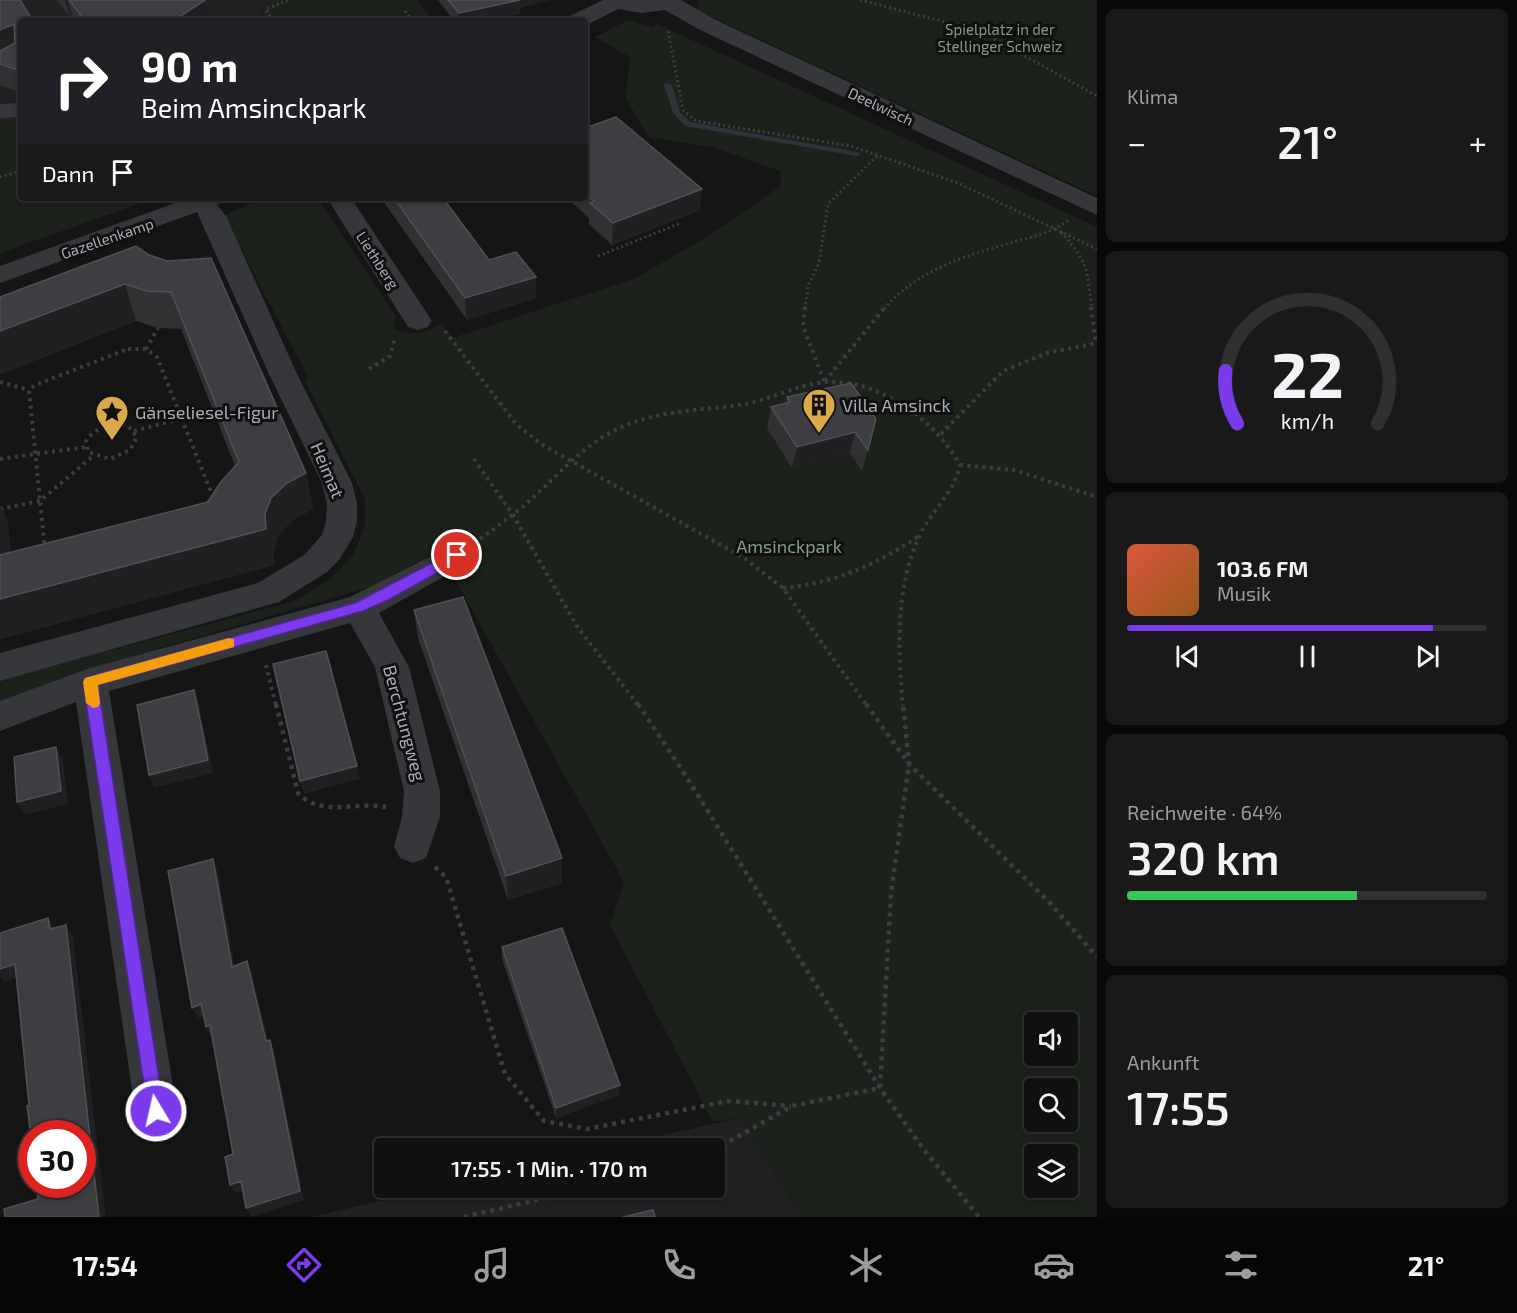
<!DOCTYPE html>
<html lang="de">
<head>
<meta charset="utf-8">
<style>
  body { margin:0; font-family:"Exo 2",sans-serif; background:#191919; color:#f1f3f6; height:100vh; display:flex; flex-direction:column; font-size:22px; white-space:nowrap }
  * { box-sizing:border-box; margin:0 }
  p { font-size:20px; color:#9c9d9f }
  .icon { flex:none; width:33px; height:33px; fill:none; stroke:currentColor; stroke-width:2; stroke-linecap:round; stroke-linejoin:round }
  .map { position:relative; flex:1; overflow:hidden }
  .details { display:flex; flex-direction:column; gap:9px; padding:9px; background:#090909; width:420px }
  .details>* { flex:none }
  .top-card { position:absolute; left:18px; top:18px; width:570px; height:183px; border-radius:6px; box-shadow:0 3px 9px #0003,0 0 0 2px #303030; background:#202124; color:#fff; overflow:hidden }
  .controls { position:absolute; left:1024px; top:1012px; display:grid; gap:12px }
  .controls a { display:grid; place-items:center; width:54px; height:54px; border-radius:6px; background:#101010; box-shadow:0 3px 9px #0003,0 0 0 2px #303030; font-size:30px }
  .speed { position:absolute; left:18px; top:1120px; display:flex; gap:12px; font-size:30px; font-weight:700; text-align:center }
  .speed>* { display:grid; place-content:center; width:78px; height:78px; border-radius:50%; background:#101010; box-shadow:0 3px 9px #0003,0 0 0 2px #303030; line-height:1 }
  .speed .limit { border:9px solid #d22; background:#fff; color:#111 }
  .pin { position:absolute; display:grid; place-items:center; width:51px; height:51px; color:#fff; margin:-26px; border:3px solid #fff; border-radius:50%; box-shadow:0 2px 6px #0007 }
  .me { position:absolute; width:66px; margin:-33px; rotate:351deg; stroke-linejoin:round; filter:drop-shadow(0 0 4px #0008) }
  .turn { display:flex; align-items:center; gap:21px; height:126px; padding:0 24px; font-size:27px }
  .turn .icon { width:78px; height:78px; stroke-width:2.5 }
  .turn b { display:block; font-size:42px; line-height:51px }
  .then { display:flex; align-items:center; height:57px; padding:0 24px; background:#0003; gap:12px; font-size:22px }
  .big { font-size:45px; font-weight:600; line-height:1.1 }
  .details .tile { flex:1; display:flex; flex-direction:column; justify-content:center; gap:9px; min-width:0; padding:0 21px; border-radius:9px; background:#191919 }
  .details .dial { align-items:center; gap:0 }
  .dial svg { height:156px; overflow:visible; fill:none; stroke:#303030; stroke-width:7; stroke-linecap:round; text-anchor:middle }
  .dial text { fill:#f1f3f6; stroke:none }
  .song { display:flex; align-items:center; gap:18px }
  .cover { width:72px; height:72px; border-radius:9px; background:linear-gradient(135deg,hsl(10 70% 55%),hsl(30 70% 35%)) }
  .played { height:6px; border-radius:3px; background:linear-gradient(90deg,#7c3aed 85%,#303030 85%) }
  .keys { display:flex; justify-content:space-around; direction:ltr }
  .heat { display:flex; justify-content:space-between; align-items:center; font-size:33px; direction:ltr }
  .charge { height:9px; border-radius:4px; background:linear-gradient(90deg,#34c759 64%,#303030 0) }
  .trip { position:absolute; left:374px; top:1138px; width:351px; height:60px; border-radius:6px; background:#101010; box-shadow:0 3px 9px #0003,0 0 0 2px #303030; font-weight:600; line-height:60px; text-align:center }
  .dock { display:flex; height:96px; justify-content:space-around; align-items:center; background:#060606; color:#9c9d9f }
  .dock .icon { width:42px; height:42px }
  .dock .current { color:#7c3aed }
  .dock b { font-size:27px; color:#f1f3f6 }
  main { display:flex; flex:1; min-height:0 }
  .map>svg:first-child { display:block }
</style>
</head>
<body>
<main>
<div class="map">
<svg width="1097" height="1217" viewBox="0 0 1097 1217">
  <rect width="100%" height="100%" fill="#151516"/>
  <path fill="#212123" d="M0 0H282L260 10 265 21H21V123H0Z
    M740 1118 803 1217H312L434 1188H714V1149H599Z"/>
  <path fill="#1c211c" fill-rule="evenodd" d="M282 0H417L434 21H265L260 10Z
    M697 0H1097V196L699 11Z
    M628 20 655 28V23L666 28 1097 227V1217H803L740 1118 713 1122 610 925 624 882 456 581 429 556 370 587 85 670 0 702V680L294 601 329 580 354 554 365 525V499L305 381 308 377 224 216 262 198H318L396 317 393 324 396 330C413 337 428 333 442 323L452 338 634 279 708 236 781 186 780 171 715 148 648 137 626 98 630 57 595 37ZM1035 1023H1068V1056H1035ZM1035 1089H1068V1122H1035ZM1035 1155H1068V1188H1035Z
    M0 123H21V198H156L0 253Z"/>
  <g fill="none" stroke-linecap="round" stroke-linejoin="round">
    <path fill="#2d3339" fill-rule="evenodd" d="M665 83 672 85 680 112 690 122 857 152 861 154 857 156 685 126 673 113 664 85Z"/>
    <path stroke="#3d3e42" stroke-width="3" stroke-dasharray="2 3" stroke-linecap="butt" d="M860 0 980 31 1097 96
      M405 11 412 21
      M272 21 266 9 288 0
      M668 31 683 110 696 121 851 146 958 183 1097 249
      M0 177 21 171
      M1061 232C1089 263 1086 268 1092 309
      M598 256 681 223
      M805 309 808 286 819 263 828 204 877 156
      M884 309C916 271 964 256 1010 243 1031 237 1053 233 1070 219"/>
    <path stroke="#3d3e42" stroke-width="4" stroke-dasharray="3 4.5" stroke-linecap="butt" d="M805 307 803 326 824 381
      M1091 307 1096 343
      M445 331 516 424 541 444 744 558 783 588 867 706
      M128 349H146L157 357 213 497 192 521 48 555 45 550 29 390 35 385Z
      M146 349 158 328
      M369 369 390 356 395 337
      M825 381 885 307
      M0 382 29 390
      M122 424 129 427 137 437 130 450 110 459 88 452 86 441C95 428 107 425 122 424Z
      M134 431 213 410
      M941 434 1003 371 1047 353 1097 343
      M0 459 86 447
      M474 459 513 515 578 628 639 706
      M960 465 1014 470 1097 497
      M0 509 40 501 93 456
      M480 539C496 527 512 516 527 503 553 480 576 453 606 435 646 411 694 411 739 405 769 401 797 384 827 382 879 379 936 421 960 465 954 493 930 512 919 537 895 588 898 652 903 706
      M783 588C835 583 876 565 919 536
      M266 665 276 706"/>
    <path stroke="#3d3e42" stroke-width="4.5" stroke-dasharray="4 5" stroke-linecap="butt" d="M276 704 298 793C321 818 356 801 386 807
      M638 704 686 776 880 1088 924 1150 979 1217
      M866 704 909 764 1050 903 1097 957
      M435 867 446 877 505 1074 544 1121 587 1129 728 1101 791 1106
      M714 1150 792 1106 880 1088 891 893 909 764 903 704
      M464 1217 588 1188"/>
    <path fill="#36373b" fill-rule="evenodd" d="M603 0H681L716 20 1097 198V215L700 30 665 10 642 13 618 9 585 26V21H567L570 16Z
      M21 103V117L0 118V104Z
      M189 198H225L217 205 226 216 297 374 352 483 357 503V522L353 537 339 560 327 572 279 602 0 681V653L258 583 304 555 322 535 326 522 327 503 322 483 269 374 197 212 0 283V266Z
      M327 198H351L432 321 428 327 418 330 408 327Z
      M457 543 468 547 473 555 468 563 379 613 409 667 440 791V817L426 858 413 863 400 858 394 846 402 817 404 791 375 667 350 623 109 691 177 1111 171 1126 156 1132 141 1126 135 1111 76 702 0 731V701L90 668 350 597Z"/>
  </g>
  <path fill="#313134" d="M0 0 21 21V93L0 85Z
    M57 0H210L215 21H74L72 15 70 17Z
    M438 0H549L520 8V14L487 21H454Z
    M585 128 700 210 612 245 589 224V218L567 198H585Z
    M381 198H443L489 260 536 277V298L467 320Z
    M149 255 306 473 313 509 294 519 279 534 274 550V565L0 639V505L8 523 10 552 208 502 235 466 181 329 158 328 136 321 0 374Z
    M787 397 876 419 862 471 850 453 792 468 767 428 771 407 786 404Z
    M414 610 562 883 508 900 418 638Z
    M502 947 619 1095 556 1118 502 959Z"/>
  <path fill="#202022" d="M65 0H68L72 15 70 17Z
    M205 0H210L215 21H173Z
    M515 0H549L520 8V14L487 21H459V13Z
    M14 24 21 46 0 58V30Z
    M702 189 700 210 612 245 613 223Z
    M536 277V298L467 320 465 298Z
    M125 284 136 321 0 374V331Z
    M855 432 850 453 792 468 797 447Z
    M306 473 313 509 294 519 279 534 274 550V565L0 639V599L265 514 271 498 287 483Z
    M0 505 8 523 13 592 0 565Z
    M194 690 199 704 213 773 154 788 149 775Z
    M56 747 63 760 68 804 25 815 17 802Z
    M357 766 360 779 304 794 300 781Z
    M562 858V883L508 900 506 876Z
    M213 859 218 872 237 978 232 967Z
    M48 918 56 930 50 929Z
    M66 925 73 936 106 1217H99Z
    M247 961 252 973 271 1052 266 1041Z
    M15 964 23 976 3 982 0 977V969Z
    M201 1004 207 1015 198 1019 192 1008Z
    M210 1025 216 1036 211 1038 206 1027Z
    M270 1040 274 1050 304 1200 251 1217 246 1208Z
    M620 1085 619 1095 556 1118V1108Z
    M241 1181 247 1190 235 1193 230 1185Z"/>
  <path fill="#3e3e42" stroke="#4e5054" stroke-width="1.5" d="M0 0H20L33 21H21V71L0 64V51L15 43 14 24 0 30Z
    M69 0H205L173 21H85Z
    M448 0H520L459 13Z
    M616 117 702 189 613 223 590 203 594 201 585 193V128Z
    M394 198H443L489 260 516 252 536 277 465 298Z
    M136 246 149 255 167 261 211 258 306 473 287 483 271 498 265 514 266 529 0 599V555L208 502 220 483 239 462 171 292 147 291 125 284 0 331V297Z
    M851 383 876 419 868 450 855 432 797 447 771 407 790 402 787 397Z
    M463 597 562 858 506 876 414 610Z
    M326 651 357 766 300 781 273 664Z
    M194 690 208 760 149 775 137 705Z
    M56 747 61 791 17 802 14 757Z
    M213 859 232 967 247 961 266 1041 270 1040 300 1191 246 1208 241 1181 230 1185 225 1157 233 1154 210 1025 206 1027 201 1004 192 1008 168 871Z
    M48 918 50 929 66 925 99 1217H5L4 1209 38 1199 37 1185H82V1134H32V1144L27 1106 29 1105 15 964 0 969V933Z
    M562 928 620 1085 556 1108 502 947Z
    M653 1210 655 1217H623Z"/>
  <path fill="#7c3aed" stroke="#51269a" stroke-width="1.5" d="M457 550 462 551V559L388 600 363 611 98 685 164 1111 162 1118 156 1120 149 1118 83 682 85 678 355 603Z"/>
  <path fill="#f59e0b" d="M229 638 234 639V647L98 685 100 703 98 707 93 708 86 703 83 682 85 678Z"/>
  <defs>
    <symbol id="building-pin" viewBox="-11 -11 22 30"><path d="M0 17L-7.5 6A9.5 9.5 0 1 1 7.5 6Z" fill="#dbaa48" stroke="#101011"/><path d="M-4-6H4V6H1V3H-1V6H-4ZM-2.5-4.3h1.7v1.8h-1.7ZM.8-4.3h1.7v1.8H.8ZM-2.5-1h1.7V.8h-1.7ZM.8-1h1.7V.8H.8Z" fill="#111"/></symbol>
    <symbol id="sight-pin" viewBox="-11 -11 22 30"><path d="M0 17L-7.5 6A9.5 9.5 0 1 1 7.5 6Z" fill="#dbaa48" stroke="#101011"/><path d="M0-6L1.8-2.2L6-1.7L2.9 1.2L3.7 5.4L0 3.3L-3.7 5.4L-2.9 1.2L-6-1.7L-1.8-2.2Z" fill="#111"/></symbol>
  </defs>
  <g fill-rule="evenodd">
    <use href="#building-pin" x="800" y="386" width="38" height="52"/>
    <use href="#sight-pin" x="93" y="393" width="38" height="52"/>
  </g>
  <g text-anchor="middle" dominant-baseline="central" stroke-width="6" stroke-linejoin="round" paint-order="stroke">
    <g font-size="15" fill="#829e84" stroke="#101011">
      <text x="1000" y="29">Spielplatz in der<tspan x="1000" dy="17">Stellinger Schweiz</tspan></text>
    </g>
    <g font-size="15" fill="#a8acb5" stroke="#101011">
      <text transform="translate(881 106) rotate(25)">Deelwisch</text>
      <text transform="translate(107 238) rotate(-19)">Gazellenkamp</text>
      <text transform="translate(378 260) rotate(57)">Liethberg</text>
    </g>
    <g font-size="18" fill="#a8acb5" stroke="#101011" text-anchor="start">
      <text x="842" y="405">Villa Amsinck</text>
      <text x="135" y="412">Gänseliesel-Figur</text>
    </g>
    <g font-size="18" fill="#a8acb5" stroke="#101011">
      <text transform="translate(328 470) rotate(67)">Heimat</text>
      <text transform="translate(405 723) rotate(75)">Berchtungweg</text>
    </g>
    <g font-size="18" fill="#829e84" stroke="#101011">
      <text x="789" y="546">Amsinckpark</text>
    </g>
  </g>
</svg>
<div class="controls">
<a><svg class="icon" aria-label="sound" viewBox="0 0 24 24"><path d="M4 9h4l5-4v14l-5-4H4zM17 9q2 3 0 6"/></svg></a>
<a><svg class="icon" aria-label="search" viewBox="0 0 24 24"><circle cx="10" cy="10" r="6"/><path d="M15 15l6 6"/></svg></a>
<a><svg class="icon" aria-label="layers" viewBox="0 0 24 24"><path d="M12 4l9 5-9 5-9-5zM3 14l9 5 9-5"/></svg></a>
</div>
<div class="speed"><div class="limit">30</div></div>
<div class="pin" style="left:457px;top:555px;background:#d93025"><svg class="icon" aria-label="arrive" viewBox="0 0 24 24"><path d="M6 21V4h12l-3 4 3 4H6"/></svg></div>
<svg class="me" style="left:156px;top:1111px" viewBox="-20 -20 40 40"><circle r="17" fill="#7c3aed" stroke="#fff" stroke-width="3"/><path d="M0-11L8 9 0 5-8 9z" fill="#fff"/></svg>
<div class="trip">17:55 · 1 Min. · 170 m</div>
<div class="top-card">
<div class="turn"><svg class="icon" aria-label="right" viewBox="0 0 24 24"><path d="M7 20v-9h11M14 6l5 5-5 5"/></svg><div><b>90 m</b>Beim Amsinckpark</div></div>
<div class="then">Dann<svg class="icon" aria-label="arrive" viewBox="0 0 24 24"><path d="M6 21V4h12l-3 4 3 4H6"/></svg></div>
</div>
</div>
<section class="details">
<div class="tile"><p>Klima</p>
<div class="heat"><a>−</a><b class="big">21°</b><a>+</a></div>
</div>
<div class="tile dial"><svg viewBox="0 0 100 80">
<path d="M14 69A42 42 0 1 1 86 69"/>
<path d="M14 69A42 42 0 0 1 8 42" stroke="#7c3aed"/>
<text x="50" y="56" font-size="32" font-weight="700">22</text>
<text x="50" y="72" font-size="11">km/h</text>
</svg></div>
<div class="tile">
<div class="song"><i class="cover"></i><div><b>103.6 FM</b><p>Musik</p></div></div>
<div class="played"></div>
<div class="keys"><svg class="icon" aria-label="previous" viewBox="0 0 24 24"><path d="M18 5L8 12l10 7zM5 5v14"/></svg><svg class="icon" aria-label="pause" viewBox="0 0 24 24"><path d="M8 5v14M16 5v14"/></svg><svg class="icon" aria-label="next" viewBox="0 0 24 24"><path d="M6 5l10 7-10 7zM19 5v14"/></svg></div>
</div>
<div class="tile"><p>Reichweite · 64%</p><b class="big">320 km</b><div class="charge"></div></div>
<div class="tile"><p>Ankunft</p><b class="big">17:55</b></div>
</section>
</main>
<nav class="dock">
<b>17:54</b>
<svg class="icon current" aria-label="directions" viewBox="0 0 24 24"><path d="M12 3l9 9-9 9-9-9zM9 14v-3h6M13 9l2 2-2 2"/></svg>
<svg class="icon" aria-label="music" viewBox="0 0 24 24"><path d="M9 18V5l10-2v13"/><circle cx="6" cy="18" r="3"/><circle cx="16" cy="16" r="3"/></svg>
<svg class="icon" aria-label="phone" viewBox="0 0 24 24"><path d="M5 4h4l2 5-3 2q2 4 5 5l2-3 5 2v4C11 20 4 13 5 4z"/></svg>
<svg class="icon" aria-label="climate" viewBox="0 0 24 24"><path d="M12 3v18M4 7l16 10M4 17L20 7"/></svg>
<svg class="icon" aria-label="car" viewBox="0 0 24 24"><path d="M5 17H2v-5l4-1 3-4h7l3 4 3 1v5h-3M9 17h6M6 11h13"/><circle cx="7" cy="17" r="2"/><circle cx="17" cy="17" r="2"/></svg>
<svg class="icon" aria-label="filters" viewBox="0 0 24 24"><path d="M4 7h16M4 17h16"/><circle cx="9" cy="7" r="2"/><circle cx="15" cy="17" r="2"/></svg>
<b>21°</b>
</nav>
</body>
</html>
